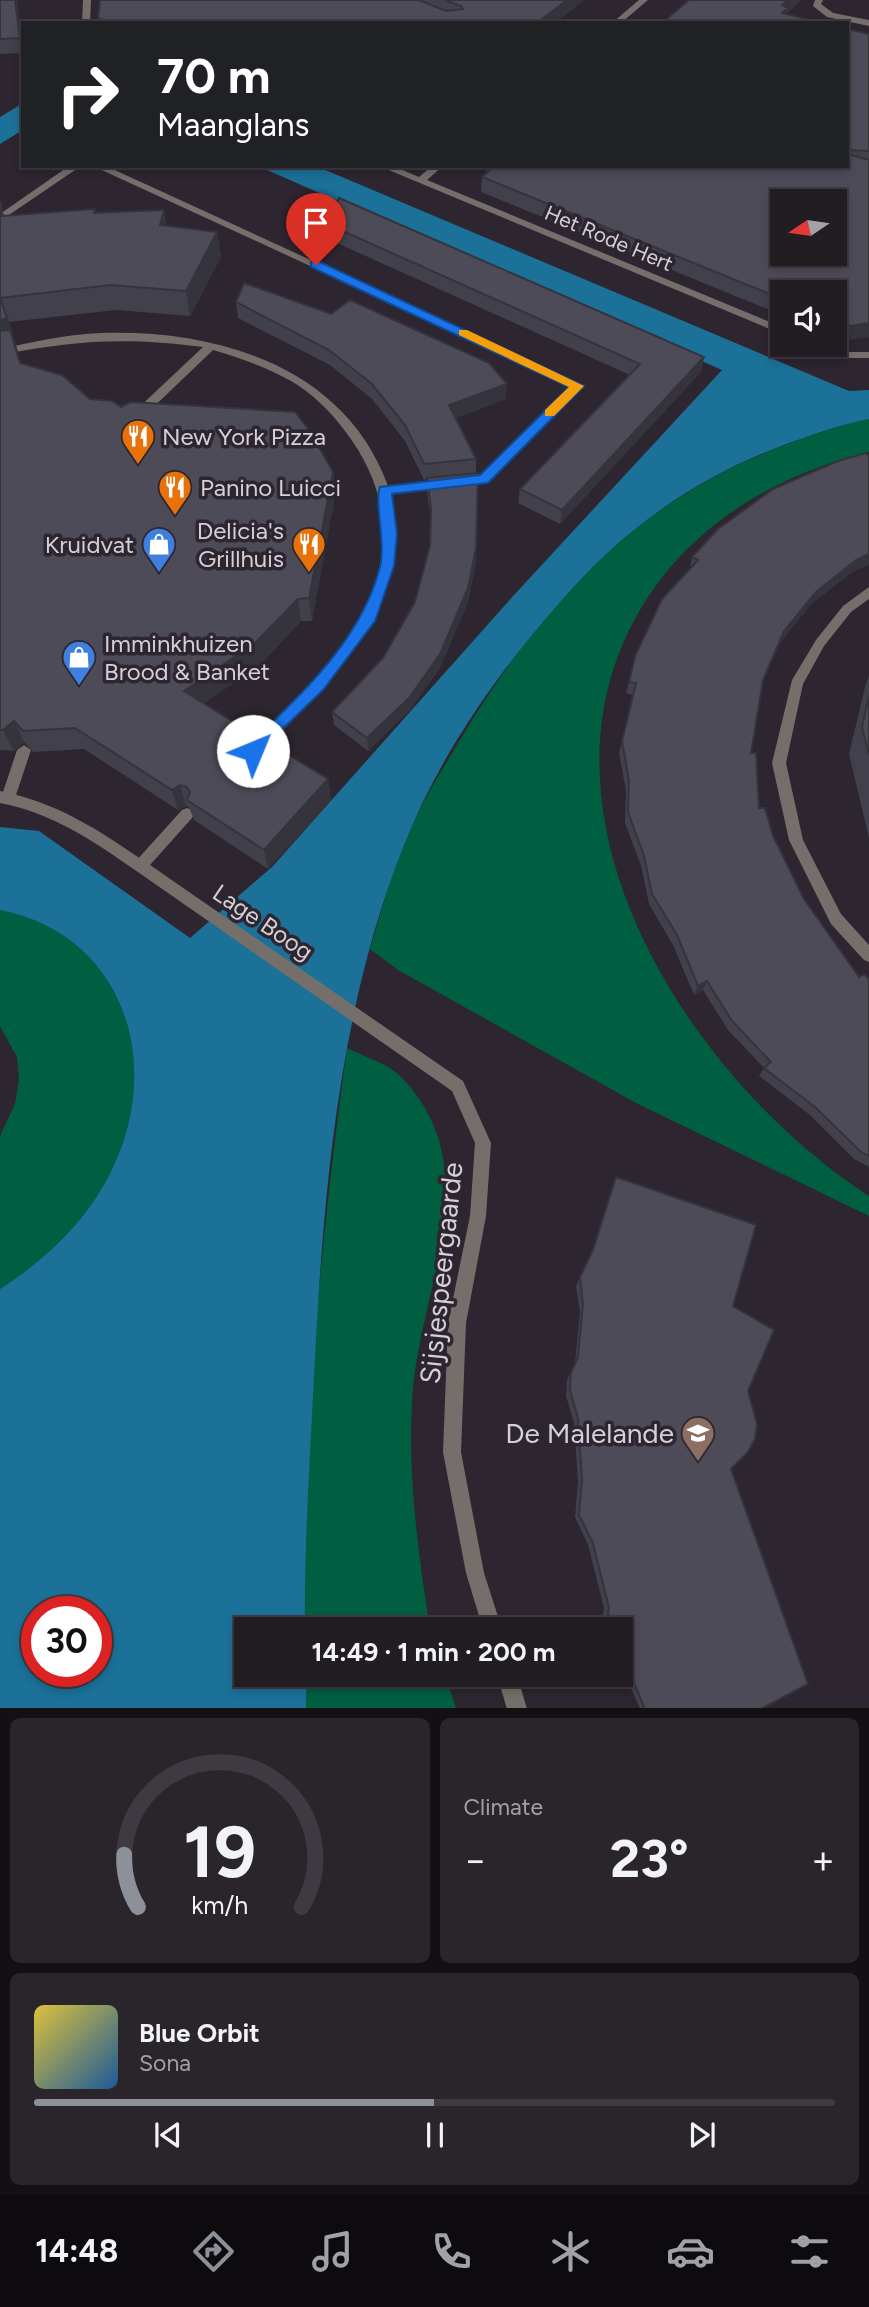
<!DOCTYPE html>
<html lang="en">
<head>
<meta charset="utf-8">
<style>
  body { margin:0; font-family:Figtree,sans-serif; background:#2a252b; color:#f1f3f6; height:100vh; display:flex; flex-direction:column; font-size:26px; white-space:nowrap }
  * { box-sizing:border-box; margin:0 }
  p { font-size:23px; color:#a2a1a6 }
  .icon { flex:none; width:38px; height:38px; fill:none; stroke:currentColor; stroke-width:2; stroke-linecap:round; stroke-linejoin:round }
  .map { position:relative; height:1708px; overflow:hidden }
  .side { display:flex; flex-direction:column; gap:10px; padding:10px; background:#130f13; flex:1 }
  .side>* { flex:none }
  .top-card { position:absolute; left:21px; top:21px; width:828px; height:147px; border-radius:0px; box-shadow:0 4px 10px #0003,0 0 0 2px #3f3a41; background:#202124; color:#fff; overflow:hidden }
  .needle { width:46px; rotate:257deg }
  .fabs { position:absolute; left:770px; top:189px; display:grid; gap:14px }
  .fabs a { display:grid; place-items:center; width:77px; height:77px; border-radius:0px; background:#221c23; box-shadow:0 4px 10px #0003,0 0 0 2px #3f3a41; font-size:35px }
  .speed { position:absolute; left:21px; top:1596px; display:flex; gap:14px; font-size:35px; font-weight:700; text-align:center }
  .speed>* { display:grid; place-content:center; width:91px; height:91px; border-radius:50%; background:#221c23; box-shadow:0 4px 10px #0003,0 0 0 2px #3f3a41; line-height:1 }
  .speed .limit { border:10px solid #d22; background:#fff; color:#111 }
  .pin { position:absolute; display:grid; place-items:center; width:60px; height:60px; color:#fff; margin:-72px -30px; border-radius:50% 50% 50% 0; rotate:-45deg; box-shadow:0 0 7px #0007 }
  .pin .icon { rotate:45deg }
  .me { position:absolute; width:77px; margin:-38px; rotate:45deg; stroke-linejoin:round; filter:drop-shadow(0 0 5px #0008) }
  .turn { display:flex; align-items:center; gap:24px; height:147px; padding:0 21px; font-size:32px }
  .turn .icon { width:91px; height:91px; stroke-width:2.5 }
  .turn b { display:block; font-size:49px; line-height:60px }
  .big { font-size:52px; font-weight:700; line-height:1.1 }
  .side .widget { flex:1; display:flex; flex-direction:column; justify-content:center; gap:10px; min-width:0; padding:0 24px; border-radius:10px; background:#2a252b }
  .side .dial { align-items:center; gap:0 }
  .dial svg { height:182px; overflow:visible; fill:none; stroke:#3f3a41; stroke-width:7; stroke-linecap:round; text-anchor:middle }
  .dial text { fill:#f1f3f6; stroke:none }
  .song { display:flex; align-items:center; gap:21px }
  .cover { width:84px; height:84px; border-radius:10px; background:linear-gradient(135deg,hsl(50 70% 55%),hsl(210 70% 35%)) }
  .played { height:7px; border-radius:4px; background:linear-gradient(90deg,#8c9099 50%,#3f3a41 50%) }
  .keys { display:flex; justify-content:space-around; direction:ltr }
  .heat { display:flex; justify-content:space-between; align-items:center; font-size:38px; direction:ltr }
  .side .tiles { flex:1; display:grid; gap:10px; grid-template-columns:1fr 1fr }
  .widget:last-child { grid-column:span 2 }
  .trip { position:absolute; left:234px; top:1617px; width:399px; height:70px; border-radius:0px; background:#221c23; box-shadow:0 4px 10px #0003,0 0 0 2px #3f3a41; font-weight:700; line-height:70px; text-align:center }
  .menu { display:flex; height:112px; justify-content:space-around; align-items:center; background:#0e0b0e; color:#a2a1a6 }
  .menu .icon { width:49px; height:49px }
  .menu .current { color:#8c9099 }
  .menu b { font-size:32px; color:#f1f3f6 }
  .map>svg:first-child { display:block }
</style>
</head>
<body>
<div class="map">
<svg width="869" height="1709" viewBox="0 0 869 1709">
  <rect width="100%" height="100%" fill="#2d252f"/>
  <path fill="#005f41" d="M869 419V452C790 471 715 511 664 575 499 784 680 1074 869 1196V1216L638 1104 398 970 370 949C381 913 390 877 404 843 419 807 440 773 460 740 540 606 638 498 788 444 815 434 841 424 869 419Z
    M0 910C122 934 163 1059 114 1165 90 1218 48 1258 0 1289V1136L15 1104 19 1079 17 1057 0 1026Z
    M347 1048C363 1056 386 1063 399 1075 493 1168 417 1293 412 1401 408 1478 418 1553 430 1629H305C301 1437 321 1238 347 1048Z
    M306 1675H445L456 1708H306Z"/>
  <path fill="#1b7198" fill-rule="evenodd" d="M23 103V130L0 144V117Z
    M258 166H316L849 391 869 390V419C842 424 818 433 792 442 700 475 625 527 561 601 498 672 439 756 404 845 335 1018 322 1212 313 1396 309 1474 304 1552 305 1629H247V1675H306V1708L0 1709V1289C48 1258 90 1218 114 1165 163 1059 122 934 0 910V827L39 831 190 938 272 867 514 595 722 370ZM37 1612H96V1671H37Z"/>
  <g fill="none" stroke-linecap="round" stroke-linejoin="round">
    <path fill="#756f6b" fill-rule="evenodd" d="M0 791C56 802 99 830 145 862L147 866 145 870 140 872 135 870C92 840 52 813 0 803Z"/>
    <path fill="#756f6b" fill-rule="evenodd" d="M83 0H91L90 23H82Z
      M639 0H648L621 23H612Z
      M815 0H823L821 4 833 13 869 20V26L827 17 813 6Z
      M69 166H81L0 221V214Z
      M93 166H106L583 385 488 483 390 493C420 603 327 686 258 755H248L246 751 248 747C291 706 339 665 366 611 396 547 387 486 345 431 331 412 312 393 291 381 266 367 240 358 213 350L142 418 138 419 132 415 134 412 203 347C127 337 75 340 0 355V349C33 342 67 334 101 333 216 329 345 366 388 486L481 476 571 386Z
      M379 166H393L419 177 432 166H443L427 180 782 327V334Z
      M811 345H826L847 352H869V358H846L812 347Z
      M869 587V599L851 612 824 646 803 684 786 763 803 840 841 914 869 945V962L864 960 831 924 789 840 772 763 792 680 816 640 843 606Z
      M24 745 31 750 15 798 13 802H3L1 798 17 750Z
      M187 808 192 810 194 814 192 818 150 865 463 1081 491 1143 486 1216 466 1323 461 1452 484 1573 502 1629H483L466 1573 443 1452 448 1323 470 1216 475 1143 452 1091 135 870 133 866 135 862 182 810Z
      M497 1675H517L527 1709H507Z"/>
  </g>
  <path fill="#41404b" d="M0 0H17L23 53 0 54Z
    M100 0H584L555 23H99L98 18Z
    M847 29 869 34V337L846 340 835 336V292H782V315L481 192 482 177 486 173V166H847Z
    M0 200 4 216 95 209 96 213 167 226 217 232 221 257 190 316 116 310 9 322 21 364 90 399 121 407 333 472 335 496 312 621H301L260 665 204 703 243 736 328 779 331 800 268 869 194 820 189 807 186 806 178 810 84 749 33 752 24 742 14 751 0 750Z
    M327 224 704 357 701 372 560 524 518 503 520 489 630 375 328 239Z
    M236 302 506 399 456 418 476 459V562L468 602 440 668 409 711 368 751 334 725 332 712 383 658 415 602 430 545 431 520 427 492V479L424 480 405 441 372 399 330 365 238 318Z
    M869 456V564L851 573 811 604 780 643 762 683 751 753 759 808 804 899 859 977 869 979V1167L854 1159 810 1115 759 1076 764 1068 728 1030 703 990 694 995 673 945 649 904 641 866 625 823 626 791 619 753 633 695 626 693 629 682 690 569 692 557Z
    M869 676V838L849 754 866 683Z
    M616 1177 733 1306 748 1391 731 1469 761 1709H640L625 1674 621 1668V1629H603L602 1621 604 1608 588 1545 575 1517 578 1482 574 1423 566 1396 567 1380 575 1363 580 1312 576 1286 590 1257 612 1188Z"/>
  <path fill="#35343d" d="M15 0H17L23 50 20 38Z
    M567 0H584L555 23H537Z
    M788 0H802L787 13 785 22 782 5Z
    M164 210 168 235 160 225Z
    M217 232 221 257 190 316 186 291Z
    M0 298 9 322 29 388 0 347Z
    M869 323V337L846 340 850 326Z
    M704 357 701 372 560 524 562 510Z
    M507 384 506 399 449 421V405Z
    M333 472 335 496 312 621 309 598Z
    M476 548V562L468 602 440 668 409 711 368 751 367 738Z
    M869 554V564L851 573 811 604 780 643 759 691 784 631 816 592 856 560Z
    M298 599 301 621 260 665 190 713 184 691Z
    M14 721 24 742 14 751 3 730Z
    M328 779 331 800 268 869 264 850Z
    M180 785 186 806 178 810 172 790Z
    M707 981 703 990 694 995 698 986Z"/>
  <path fill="#4c4b57" stroke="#35343d" stroke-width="2" fill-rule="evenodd" d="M0 0H15L20 38 0 39Z
    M100 0H419L446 11 463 9 461 6 445 0H567L537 23H110L98 18Z
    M689 0H788L782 5 788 8 782 13 823 23H662Z
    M847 29 869 34V151L847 150Z
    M847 154 869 160V323L850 326 835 320V292H782V299L482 177 492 168 486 166H847ZM782 201H835V254H782Z
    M339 198 704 357 562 510 520 489 640 364 327 224Z
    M0 206 2 216 95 209 94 213 164 210 160 225 217 232 186 291 110 285 0 298 7 318 0 320Z
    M244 283 331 314 350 300 489 363 507 384 449 405 476 459 424 464 405 425 372 384 329 350 236 302Z
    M10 330 20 363 62 375 90 399 112 401 121 407 131 402 295 412 309 430 333 472 309 598 298 599 256 642 184 691 240 726 239 731 243 736 256 735 328 779 264 850 187 800 190 792 187 787 180 785 172 790 75 728 23 731 14 721 3 730H0V331Z
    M866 453 869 456V554L856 560 816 592 784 631 763 680 751 753H756L759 808H765L773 836 804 899 859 977 864 974 869 979V1156L861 1152 815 1107 764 1068 771 1062 732 1021 707 981 698 986 677 935 652 894 644 856 628 812 629 780 622 741 636 683 629 682 635 656 662 599 698 560 692 557 718 529 773 489 838 461Z
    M478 473 476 548 468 588 440 654 409 698 367 738 332 712 383 658 415 602 430 545 431 508 427 478Z
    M869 696V755L862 727Z
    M616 1177 756 1225 733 1306 774 1330 748 1391 757 1424 755 1439 748 1452 731 1469 808 1684 761 1709H645L631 1676 621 1662V1629H608L607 1622 609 1608 593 1543 579 1515 582 1479 578 1418 570 1390 571 1373 578 1357 583 1304 580 1277 593 1250Z"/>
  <path fill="#1a73e8" stroke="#114b97" stroke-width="2" d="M311 262H320L584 386 488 483 392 494 397 534 394 566 375 621 323 690 253 757 246 751 248 746C301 694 361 641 380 567 386 542 374 502 380 487L480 475 569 387 311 267Z"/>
  <path fill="#f59e0b" d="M459 330H467L584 386 554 416H545V410L569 387 459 335Z"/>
  <defs>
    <symbol id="restaurant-pin" viewBox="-11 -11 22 30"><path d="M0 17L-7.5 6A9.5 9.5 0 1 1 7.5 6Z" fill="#e8710a" stroke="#2d252f"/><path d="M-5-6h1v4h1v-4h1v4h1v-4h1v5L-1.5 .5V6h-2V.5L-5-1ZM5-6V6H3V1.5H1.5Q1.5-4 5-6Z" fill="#fff"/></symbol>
    <symbol id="shop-pin" viewBox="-11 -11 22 30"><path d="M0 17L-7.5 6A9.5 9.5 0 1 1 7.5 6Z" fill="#3f7fe0" stroke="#2d252f"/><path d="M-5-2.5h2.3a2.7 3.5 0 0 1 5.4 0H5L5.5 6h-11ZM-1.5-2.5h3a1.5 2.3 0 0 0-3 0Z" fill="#fff"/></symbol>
    <symbol id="school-pin" viewBox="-11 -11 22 30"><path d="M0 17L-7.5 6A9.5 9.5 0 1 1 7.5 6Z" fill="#8d6e63" stroke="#2d252f"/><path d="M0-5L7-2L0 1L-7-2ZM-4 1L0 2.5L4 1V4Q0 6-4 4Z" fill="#fff"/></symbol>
  </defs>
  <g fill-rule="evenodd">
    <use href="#restaurant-pin" x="119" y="417" width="38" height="52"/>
    <use href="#restaurant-pin" x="156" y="468" width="38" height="52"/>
    <use href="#shop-pin" x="140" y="525" width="38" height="52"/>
    <use href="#restaurant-pin" x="290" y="525" width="38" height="52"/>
    <use href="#shop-pin" x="60" y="638" width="38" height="52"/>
    <use href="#school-pin" x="679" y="1414" width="38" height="52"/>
  </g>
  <g text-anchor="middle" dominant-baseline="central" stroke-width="7" stroke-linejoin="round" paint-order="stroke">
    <g font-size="21" fill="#d5d0d7" stroke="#2d252f">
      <text transform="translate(609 238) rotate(23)">Het Rode Hert</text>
    </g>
    <g font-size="24" fill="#d5d0d7" stroke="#2d252f" text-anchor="start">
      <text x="162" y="436">New York Pizza</text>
      <text x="200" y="487">Panino Luicci</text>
      <text x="284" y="530" text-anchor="end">Delicia's<tspan x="284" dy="28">Grillhuis</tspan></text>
      <text x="134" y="544" text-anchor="end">Kruidvat</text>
      <text x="104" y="643">Imminkhuizen<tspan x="104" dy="28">Brood &amp; Banket</tspan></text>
    </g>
    <g font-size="24" fill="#d5d0d7" stroke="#2d252f">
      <text transform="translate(263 922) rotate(34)">Lage Boog</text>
    </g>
    <g font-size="28" fill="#d5d0d7" stroke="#2d252f">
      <text transform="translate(441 1273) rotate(-84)">Sijsjespeergaarde</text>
    </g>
    <g font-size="28" fill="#d5d0d7" stroke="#2d252f" text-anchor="end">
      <text x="674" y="1433">De Malelande</text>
    </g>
  </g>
</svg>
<div class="fabs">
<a><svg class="needle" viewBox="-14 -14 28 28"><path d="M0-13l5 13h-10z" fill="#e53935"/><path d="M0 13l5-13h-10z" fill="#a2a1a6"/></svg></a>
<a><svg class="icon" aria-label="sound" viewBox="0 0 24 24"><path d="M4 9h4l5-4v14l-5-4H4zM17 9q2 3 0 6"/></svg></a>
</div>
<div class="speed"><div class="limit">30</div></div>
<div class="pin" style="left:316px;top:265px;background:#d93025"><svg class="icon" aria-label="arrive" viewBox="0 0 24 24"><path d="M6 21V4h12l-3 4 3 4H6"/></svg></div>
<svg class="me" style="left:253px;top:751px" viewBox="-20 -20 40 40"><circle r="19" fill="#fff"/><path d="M0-13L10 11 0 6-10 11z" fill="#1a73e8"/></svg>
<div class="trip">14:49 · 1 min · 200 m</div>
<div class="top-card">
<div class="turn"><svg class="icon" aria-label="right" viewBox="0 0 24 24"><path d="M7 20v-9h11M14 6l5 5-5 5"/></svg><div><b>70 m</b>Maanglans</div></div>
</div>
</div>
<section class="side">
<div class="tiles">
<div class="widget dial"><svg viewBox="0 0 100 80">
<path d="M14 69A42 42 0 1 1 86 69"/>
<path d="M14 69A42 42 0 0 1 8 46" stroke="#8c9099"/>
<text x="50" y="56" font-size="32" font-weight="700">19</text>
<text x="50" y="72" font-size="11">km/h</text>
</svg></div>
<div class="widget"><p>Climate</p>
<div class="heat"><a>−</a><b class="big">23°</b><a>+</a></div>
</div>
<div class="widget">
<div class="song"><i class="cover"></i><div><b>Blue Orbit</b><p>Sona</p></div></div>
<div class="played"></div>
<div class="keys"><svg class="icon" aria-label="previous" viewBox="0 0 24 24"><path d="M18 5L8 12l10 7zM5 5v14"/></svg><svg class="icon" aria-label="pause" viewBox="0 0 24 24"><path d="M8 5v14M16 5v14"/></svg><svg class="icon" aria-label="next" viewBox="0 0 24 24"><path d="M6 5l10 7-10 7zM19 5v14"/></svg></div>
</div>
</div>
</section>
<nav class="menu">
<b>14:48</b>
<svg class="icon current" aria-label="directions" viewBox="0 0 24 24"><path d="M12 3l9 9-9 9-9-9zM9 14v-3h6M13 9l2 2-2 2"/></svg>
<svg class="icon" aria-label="music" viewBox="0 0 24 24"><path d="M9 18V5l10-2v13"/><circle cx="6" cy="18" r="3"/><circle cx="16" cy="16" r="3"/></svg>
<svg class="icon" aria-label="phone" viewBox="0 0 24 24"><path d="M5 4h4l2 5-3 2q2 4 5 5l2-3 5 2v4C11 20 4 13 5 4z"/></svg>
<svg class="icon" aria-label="climate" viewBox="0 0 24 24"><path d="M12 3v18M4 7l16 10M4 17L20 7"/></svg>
<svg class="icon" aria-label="car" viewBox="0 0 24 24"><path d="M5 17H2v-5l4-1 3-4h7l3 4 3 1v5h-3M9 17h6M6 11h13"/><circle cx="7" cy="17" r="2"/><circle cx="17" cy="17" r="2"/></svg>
<svg class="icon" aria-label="filters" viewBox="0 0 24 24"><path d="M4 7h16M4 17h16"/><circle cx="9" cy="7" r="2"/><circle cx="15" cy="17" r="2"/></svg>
</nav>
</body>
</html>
